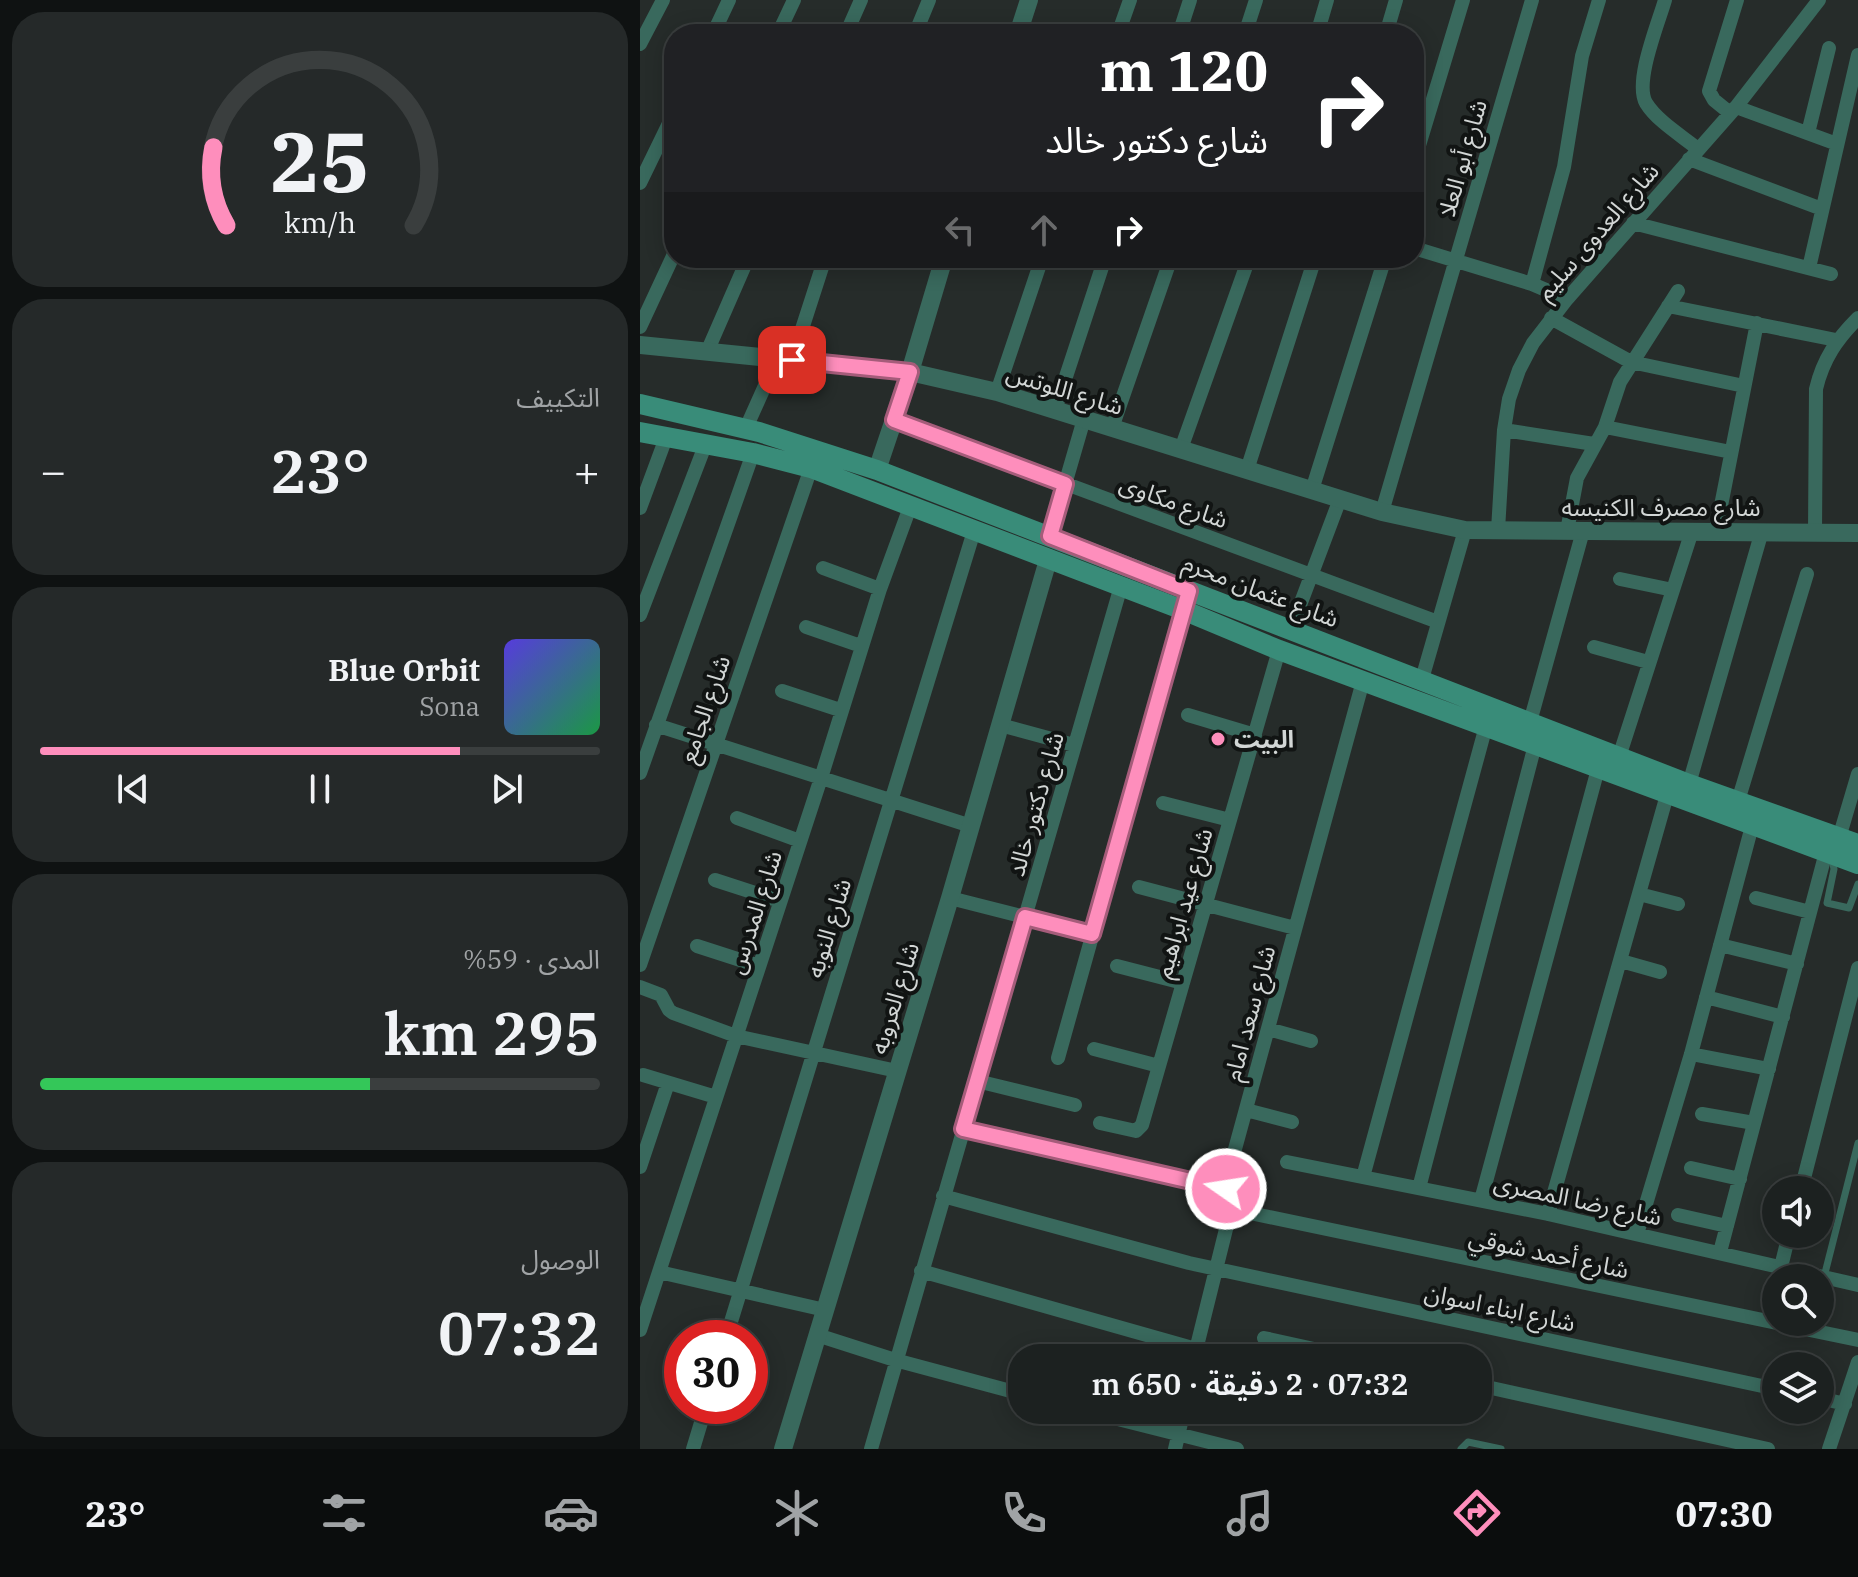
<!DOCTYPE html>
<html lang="ar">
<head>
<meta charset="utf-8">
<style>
  body { margin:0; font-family:"IBM Plex Serif","Noto Sans Arabic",serif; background:#252929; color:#f1f3f6; direction:rtl; height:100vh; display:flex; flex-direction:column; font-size:30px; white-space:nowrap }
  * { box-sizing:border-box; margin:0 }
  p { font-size:26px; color:#a0a3a5 }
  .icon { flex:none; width:44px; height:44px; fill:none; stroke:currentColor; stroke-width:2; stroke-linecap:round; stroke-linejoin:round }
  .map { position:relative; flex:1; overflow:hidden; direction:ltr }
  .side { display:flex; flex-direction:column; gap:12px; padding:12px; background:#0f1212; width:640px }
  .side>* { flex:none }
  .hud { position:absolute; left:24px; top:24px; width:760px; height:244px; border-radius:32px; box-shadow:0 4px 20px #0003,0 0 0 2px #3a3e3e; direction:rtl; background:#202124; color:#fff; overflow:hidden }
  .tools { position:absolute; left:1122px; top:1176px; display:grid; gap:16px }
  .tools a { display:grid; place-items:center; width:72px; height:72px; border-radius:50%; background:#1c2120; box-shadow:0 4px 20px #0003,0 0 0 2px #3a3e3e; font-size:40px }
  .speed { position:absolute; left:24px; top:1320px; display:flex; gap:16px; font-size:40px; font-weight:700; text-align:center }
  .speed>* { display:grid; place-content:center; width:104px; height:104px; border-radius:50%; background:#1c2120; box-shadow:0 4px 20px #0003,0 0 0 2px #3a3e3e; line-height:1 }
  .speed .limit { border:12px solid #d22; background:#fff; color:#111 }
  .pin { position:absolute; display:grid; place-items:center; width:68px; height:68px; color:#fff; margin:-34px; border-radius:16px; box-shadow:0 4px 12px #0006 }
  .me { position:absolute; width:88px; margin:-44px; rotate:283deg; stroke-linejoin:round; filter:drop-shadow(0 0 6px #0008) }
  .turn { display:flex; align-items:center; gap:28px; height:168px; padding:0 24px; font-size:36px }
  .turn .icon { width:104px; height:104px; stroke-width:2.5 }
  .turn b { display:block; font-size:56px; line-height:68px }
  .lanes { display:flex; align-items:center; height:76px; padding:0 24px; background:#0003; justify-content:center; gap:40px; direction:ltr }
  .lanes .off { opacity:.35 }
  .big { font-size:60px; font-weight:600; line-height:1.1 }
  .side .card { flex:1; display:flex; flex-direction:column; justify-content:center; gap:12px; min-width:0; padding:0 28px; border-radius:32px; background:#252929 }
  .side .dial { align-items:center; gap:0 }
  .dial svg { height:208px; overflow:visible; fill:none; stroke:#3a3e3e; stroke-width:7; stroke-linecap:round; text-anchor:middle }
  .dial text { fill:#f1f3f6; stroke:none }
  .song { display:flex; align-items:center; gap:24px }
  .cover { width:96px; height:96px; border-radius:12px; background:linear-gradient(135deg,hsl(250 70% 55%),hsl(140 70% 35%)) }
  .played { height:8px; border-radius:4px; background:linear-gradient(90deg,#fe8ebc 75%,#3a3e3e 75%) }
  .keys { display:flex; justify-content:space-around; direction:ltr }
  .heat { display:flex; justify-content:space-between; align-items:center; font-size:44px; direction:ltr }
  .charge { height:12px; border-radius:6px; background:linear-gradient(90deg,#34c759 59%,#3a3e3e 0) }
  .trip { position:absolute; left:368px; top:1344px; width:484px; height:80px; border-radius:32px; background:#1c2120; box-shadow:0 4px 20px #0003,0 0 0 2px #3a3e3e; font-weight:600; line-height:80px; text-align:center; direction:rtl }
  .dock { display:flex; height:128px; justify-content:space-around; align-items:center; background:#0b0d0d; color:#a0a3a5 }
  .dock .icon { width:56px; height:56px }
  .dock .on { color:#fe8ebc }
  .dock b { font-size:36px; color:#f1f3f6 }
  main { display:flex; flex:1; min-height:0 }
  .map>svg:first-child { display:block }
</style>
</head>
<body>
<main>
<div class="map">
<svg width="1218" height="1449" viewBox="0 0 1218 1449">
  <rect width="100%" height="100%" fill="#262c2a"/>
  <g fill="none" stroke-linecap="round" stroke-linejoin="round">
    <path stroke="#39695d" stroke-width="7" d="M1192 859 1194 869 1187 903 1209 908 1218 884
      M1184 1277 1218 1143
      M821 1449 828 1442 861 1449"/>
    <path stroke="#39695d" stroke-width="14" d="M1025 0C1018 24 994 82 1006 103 1017 121 1042 136 1058 149
      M73 34 89 0
      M138 34 154 0
      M206 34 221 0
      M275 34 289 0
      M478 34 490 0
      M539 34 550 0
      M605 34 616 0
      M677 34 687 0
      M746 34 756 0
      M0 44 23 0
      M1096 107 1197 144
      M1090 113 1074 100 1069 91 1097 0
      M1168 133 1189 48
      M1049 159 1182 209
      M774 162 823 0
      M0 183 34 113
      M993 223 1191 274
      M774 248 892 284 927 299
      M1169 268 1218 55
      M892 284 924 167 942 56 959 0
      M1028 306 1196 340
      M911 318 991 362 1104 386
      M0 327 34 254
      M67 352 108 258
      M152 360 185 258
      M357 392 402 258
      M415 410 465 258
      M254 420 798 622
      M965 427 1091 452
      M106 428 137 359
      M472 428 531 258
      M864 430 954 444
      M541 449 609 258
      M607 470 675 258
      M672 490 745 258
      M0 508 27 435
      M742 512 892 0
      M858 530 864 430 869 399 879 370 893 343 927 299 1096 107 1179 0
      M927 531 937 478 965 427 980 382 1038 291
      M1076 531 1117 323
      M1175 532 1176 389C1183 359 1197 339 1218 318
      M410 536 444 419
      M183 568 240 589
      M980 579 1033 590
      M0 615 66 443
      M166 627 221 646
      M651 629 700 499
      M954 647 1008 662
      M782 679 825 530
      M142 691 200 710
      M548 715 615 735
      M890 722 943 531
      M16 725 331 826
      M360 725 434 745
      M979 757 1052 531
      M0 773 113 453
      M1049 784 1122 531
      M1098 801 1167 574
      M523 803 590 820
      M97 818 160 841
      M1199 838 1218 774
      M75 880 140 901
      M499 887 655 928
      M999 894 1038 904
      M310 898 452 934
      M1116 898 1170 912
      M1080 945 1157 964
      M57 946 119 966
      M981 961 1020 972
      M0 965 171 468
      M477 966 543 983
      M0 987 21 995 29 1010 33 1013 96 1036 257 1071
      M1066 997 1143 1017
      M628 1029 671 1041
      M454 1049 519 1066
      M1051 1054 1129 1069
      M418 1058 545 604
      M3 1075 76 1097
      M337 1081 435 1105
      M606 1110 652 1122
      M1062 1114 1114 1123
      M460 1123 496 1131 502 1125 639 650
      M323 1129 586 1189
      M647 1162 908 1214 1218 1285
      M0 1167 28 1083
      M1051 1168 1100 1179
      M723 1177 846 726
      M779 1188 895 745
      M1161 1190 1218 968
      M303 1196 549 1263 1136 1389
      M841 1200 958 769
      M591 1209 1218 1340
      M908 1214 1027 795
      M1038 1215 1087 1226
      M997 1234 1051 1054 1112 826
      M1080 1252 1186 852
      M1141 1267 1149 1234
      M281 1271 556 1349
      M19 1272 185 1310
      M0 1330 181 778 240 589 270 507
      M177 1335 255 1360 382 1394
      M86 1338 334 531
      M624 1338 715 1358
      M554 1358 591 1209 586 1182 723 681
      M838 1385 1128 1449
      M1180 1398 1205 1404
      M442 1410 597 1449
      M53 1449 66 1406
      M231 1449 481 586
      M535 1449 544 1410
      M1189 1449 1218 1362"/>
    <path stroke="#39695d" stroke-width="18" d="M378 34 389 0
      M0 345 270 372 357 392 742 512 825 530 1218 533
      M237 470 270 372 304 258
      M143 1449 310 898 408 560"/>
    <path stroke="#398c79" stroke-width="20" d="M0 404 119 432 237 470 1049 784 1218 844
      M0 432 113 453 171 468 543 610 639 650 1218 864"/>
  </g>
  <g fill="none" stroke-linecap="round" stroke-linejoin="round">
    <defs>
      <path id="route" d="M152 360 270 372 254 420 425 484 410 536 549 591 452 934 385 917 323 1129 586 1189"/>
    </defs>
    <use href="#route" stroke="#a55c7a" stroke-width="20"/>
    <use href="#route" stroke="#fe8ebc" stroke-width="14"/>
  </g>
  <circle fill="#fe8ebc" stroke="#111413" stroke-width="3" cx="578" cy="739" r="8"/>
  <g text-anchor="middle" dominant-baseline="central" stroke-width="8" stroke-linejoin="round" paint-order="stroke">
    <g font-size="24" fill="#d2d6d5" stroke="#111413">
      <text transform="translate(822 158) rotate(-74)">شارع أبو العلا</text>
      <text transform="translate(957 231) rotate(-49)">شارع العدوى سليم</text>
      <text transform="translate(425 389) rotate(17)">شارع اللوتس</text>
      <text transform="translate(534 501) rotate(20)">شارع مكاوى</text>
      <text x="1021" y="507">شارع مصرف الكنيسه</text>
      <text transform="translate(621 590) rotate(21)">شارع عثمان محرم</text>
      <text transform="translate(64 709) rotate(-71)">شارع الجامع</text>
      <text transform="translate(395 804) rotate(-74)">شارع دكتور خالد</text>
      <text transform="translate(543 903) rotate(-74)">شارع عيد ابراهيم</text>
      <text transform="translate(114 912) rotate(-72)">شارع المدرس</text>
      <text transform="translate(188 928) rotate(-73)">شارع النوبه</text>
      <text transform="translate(254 998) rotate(-73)">شارع العروبه</text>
      <text transform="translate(609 1013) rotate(-75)">شارع سعد امام</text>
      <text transform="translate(938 1199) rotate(12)">شارع رضا المصرى</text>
      <text transform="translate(909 1253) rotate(12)">شارع أحمد شوقي</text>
      <text transform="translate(860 1307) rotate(12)">شارع ابناء اسوان</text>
    </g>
    <g font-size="24" font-weight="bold" fill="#d2d6d5" stroke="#111413" text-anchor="start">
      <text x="594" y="739">البيت</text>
    </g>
  </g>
</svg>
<div class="tools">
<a><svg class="icon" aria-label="sound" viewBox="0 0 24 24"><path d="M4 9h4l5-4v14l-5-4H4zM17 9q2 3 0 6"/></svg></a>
<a><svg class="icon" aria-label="search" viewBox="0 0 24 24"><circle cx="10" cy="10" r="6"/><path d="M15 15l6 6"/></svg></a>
<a><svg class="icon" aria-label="layers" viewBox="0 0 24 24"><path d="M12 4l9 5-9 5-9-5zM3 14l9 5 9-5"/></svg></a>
</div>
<div class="speed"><div class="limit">30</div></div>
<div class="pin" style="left:152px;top:360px;background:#d93025"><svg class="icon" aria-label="arrive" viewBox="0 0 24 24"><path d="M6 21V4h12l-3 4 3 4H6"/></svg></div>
<svg class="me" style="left:586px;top:1189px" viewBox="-20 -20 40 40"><circle r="17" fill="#fe8ebc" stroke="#fff" stroke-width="3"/><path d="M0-11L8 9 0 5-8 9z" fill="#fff"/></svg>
<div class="trip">07:32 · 2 دقيقة · 650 m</div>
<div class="hud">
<div class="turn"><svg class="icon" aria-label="right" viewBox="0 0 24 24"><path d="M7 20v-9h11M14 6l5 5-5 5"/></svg><div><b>120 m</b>شارع دكتور خالد</div></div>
<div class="lanes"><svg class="icon off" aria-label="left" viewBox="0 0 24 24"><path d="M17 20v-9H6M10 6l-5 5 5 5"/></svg><svg class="icon off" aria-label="ahead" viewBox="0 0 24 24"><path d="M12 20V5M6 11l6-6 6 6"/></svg><svg class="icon" aria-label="right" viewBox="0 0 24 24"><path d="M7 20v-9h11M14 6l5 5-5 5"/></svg></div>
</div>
</div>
<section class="side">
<div class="card dial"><svg viewBox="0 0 100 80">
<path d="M14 69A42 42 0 1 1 86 69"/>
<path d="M14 69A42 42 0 0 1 9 39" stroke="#fe8ebc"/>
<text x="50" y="56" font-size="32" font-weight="700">25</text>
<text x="50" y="72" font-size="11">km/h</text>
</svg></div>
<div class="card"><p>التكييف</p>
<div class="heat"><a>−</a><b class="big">23°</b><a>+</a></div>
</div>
<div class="card">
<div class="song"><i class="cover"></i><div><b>Blue Orbit</b><p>Sona</p></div></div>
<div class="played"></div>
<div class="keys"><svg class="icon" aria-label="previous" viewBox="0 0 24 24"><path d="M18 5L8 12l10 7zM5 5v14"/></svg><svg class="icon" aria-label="pause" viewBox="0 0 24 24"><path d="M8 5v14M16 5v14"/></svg><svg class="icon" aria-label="next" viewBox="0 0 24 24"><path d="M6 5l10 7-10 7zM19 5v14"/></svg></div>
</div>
<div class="card"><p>المدى · 59%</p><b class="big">295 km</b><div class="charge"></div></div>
<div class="card"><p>الوصول</p><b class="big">07:32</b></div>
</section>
</main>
<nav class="dock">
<b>07:30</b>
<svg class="icon on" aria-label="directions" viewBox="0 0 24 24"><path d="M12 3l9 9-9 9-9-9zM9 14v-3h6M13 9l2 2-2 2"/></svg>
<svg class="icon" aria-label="music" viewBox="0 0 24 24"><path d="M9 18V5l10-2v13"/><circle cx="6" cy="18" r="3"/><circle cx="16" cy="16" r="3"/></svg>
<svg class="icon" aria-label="phone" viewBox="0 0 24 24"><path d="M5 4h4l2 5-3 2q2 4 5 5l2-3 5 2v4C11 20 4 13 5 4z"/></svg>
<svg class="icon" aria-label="climate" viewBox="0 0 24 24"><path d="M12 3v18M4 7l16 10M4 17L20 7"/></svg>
<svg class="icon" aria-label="car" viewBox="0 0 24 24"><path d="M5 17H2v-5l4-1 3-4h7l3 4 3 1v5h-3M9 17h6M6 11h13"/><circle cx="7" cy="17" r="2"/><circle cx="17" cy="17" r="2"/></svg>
<svg class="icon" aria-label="filters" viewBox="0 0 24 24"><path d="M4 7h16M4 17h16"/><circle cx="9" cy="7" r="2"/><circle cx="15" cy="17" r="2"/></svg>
<b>23°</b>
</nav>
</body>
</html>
